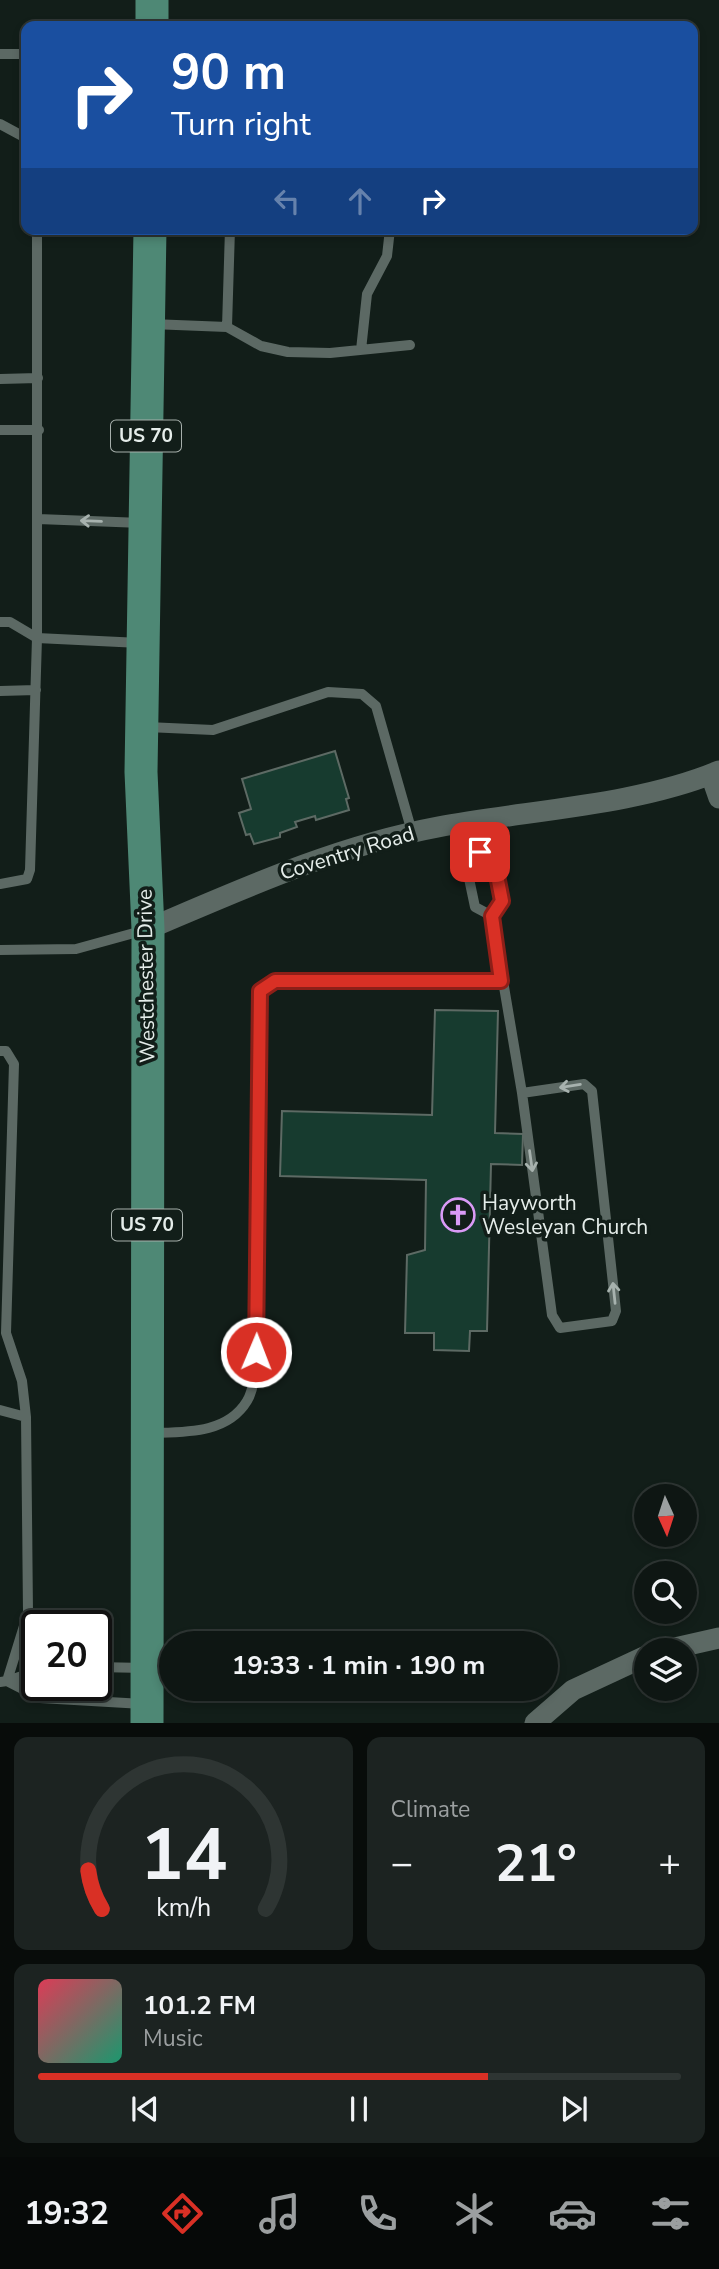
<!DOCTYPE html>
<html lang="en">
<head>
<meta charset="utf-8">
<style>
  body { margin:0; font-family:"Nunito Sans",sans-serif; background:#1c2321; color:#f1f3f6; height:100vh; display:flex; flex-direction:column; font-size:26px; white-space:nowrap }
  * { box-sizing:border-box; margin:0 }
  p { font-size:23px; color:#9b9fa0 }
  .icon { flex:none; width:38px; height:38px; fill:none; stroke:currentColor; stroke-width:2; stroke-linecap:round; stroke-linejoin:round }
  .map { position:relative; height:1723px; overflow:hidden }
  .panel { display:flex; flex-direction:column; gap:14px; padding:14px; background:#080c0a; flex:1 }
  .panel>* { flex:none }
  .hud { position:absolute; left:21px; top:21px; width:677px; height:214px; border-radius:14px; box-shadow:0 4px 10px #0003,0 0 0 2px #2e3533; background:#1a4fa0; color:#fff; overflow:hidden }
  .needle { width:46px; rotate:177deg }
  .controls { position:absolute; left:634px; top:1484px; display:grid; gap:14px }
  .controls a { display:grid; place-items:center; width:63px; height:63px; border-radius:50%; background:#0e1613; box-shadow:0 4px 10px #0003,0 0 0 2px #2e3533; font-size:35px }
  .speed { position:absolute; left:21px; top:1610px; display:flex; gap:14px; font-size:35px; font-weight:700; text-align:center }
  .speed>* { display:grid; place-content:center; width:91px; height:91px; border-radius:50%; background:#0e1613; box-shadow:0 4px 10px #0003,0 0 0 2px #2e3533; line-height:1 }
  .speed .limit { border:4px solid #111; border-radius:10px; background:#fff; color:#111 }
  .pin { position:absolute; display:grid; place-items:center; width:60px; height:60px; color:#fff; margin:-30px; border-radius:14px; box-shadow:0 4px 10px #0006 }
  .me { position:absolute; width:77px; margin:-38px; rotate:1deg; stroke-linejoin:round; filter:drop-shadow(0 0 5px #0008) }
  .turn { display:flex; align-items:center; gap:24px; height:147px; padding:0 35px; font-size:32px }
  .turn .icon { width:91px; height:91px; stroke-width:2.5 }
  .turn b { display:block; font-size:49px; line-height:60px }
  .lanes { display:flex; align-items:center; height:66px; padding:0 35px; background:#0003; justify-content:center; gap:35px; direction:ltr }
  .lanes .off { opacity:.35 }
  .big { font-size:52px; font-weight:700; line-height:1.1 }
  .panel .tile { flex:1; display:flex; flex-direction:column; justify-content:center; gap:10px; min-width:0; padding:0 24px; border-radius:14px; background:#1c2321 }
  .panel .dial { align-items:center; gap:0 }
  .dial svg { height:182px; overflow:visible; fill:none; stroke:#2e3533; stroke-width:7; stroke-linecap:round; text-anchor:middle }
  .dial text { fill:#f1f3f6; stroke:none }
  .song { display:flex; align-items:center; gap:21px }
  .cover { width:84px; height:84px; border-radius:10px; background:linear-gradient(135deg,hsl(350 70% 55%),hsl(160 70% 35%)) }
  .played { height:7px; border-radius:4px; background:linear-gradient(90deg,#d93025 70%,#2e3533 70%) }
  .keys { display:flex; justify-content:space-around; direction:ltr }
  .heat { display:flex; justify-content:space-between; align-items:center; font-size:38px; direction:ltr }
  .panel .tiles { flex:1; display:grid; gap:14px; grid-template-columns:1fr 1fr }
  .tile:last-child { grid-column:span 2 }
  .trip { position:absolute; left:159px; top:1631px; width:399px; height:70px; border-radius:35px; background:#0e1613; box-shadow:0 4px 10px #0003,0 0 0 2px #2e3533; font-weight:700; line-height:70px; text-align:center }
  .tabs { display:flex; height:112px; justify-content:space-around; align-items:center; background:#060908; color:#9b9fa0 }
  .tabs .icon { width:49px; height:49px }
  .tabs .selected { color:#d93025 }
  .tabs b { font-size:32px; color:#f1f3f6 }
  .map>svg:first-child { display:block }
</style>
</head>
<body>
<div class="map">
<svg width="719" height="1723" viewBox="0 0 719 1723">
  <rect width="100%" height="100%" fill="#121e19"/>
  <path fill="#173b2f" stroke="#5d6a64" stroke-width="2" d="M298 23H371V26H297Z
    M274 229H350V236H274Z
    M335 751 349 798 346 799 349 810 316 820 315 816 295 822 297 827 280 833V837L254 844 250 834 246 835 239 813 251 809 242 779Z
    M435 1010 498 1011 495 1133 523 1134 522 1165 491 1164 487 1331H470L469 1351 434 1350V1333H405L407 1255 425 1250 426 1180 280 1176 282 1111 432 1115Z"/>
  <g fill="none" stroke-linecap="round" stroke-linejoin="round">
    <path stroke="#5c6964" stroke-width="10" d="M0 54H26
      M0 124 26 138
      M151 324 227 327 261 346 288 352 330 353 410 345
      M227 327 230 229
      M361 350 367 294 387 256 390 229
      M0 379 38 378
      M0 430H39
      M38 519 142 523
      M0 622H10L37 638 140 643
      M0 691 36 690
      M147 727 213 730 328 692 362 694 376 706 412 832
      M477 820 480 852 467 869 475 907 492 916 502 901 494 860 480 852
      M0 884 27 879 30 870 37 638V229
      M492 916 522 1093 552 1315 560 1328 612 1321 616 1311 592 1091 584 1084 522 1093
      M0 950 76 949 145 930
      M0 1051H6L14 1064 6 1333 22 1381 26 1417 28 1613 7 1681 0 1682
      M0 1410 26 1417
      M152 1433C185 1432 227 1434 247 1401 255 1388 255 1367 256 1352L260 991 275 981H501
      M96 1667 145 1668
      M37 1671 7 1681 40 1698 143 1704"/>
    <path stroke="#5c6964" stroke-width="21" d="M711 775 719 798
      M148 929C242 889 336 846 438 827 528 810 635 806 719 771
      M666 1650 719 1638
      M535 1723 573 1690 646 1656"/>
    <path stroke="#4e8875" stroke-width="33" d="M152 0V26
      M147 1723 148 929 141 772 150 229"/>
  </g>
  <defs><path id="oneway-shaft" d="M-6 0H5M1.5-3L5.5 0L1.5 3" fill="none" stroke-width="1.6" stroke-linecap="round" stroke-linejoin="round" transform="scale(1.75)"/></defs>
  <g stroke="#a7b2ae">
    <use href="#oneway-shaft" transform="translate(91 521) rotate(-178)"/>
    <use href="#oneway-shaft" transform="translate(570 1086) rotate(171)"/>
    <use href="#oneway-shaft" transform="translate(531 1161) rotate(82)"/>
    <use href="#oneway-shaft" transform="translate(614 1293) rotate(-96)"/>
  </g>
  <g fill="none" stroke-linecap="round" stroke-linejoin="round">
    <defs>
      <path id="route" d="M256 1352 260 991 275 981H501L492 916 502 901 494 860 480 852"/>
    </defs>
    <use href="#route" stroke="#8d1f18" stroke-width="18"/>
    <use href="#route" stroke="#d93025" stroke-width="12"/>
  </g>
  <defs>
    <symbol id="church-ring" viewBox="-11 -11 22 22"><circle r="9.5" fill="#121e19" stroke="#da9af6" stroke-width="1.5"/><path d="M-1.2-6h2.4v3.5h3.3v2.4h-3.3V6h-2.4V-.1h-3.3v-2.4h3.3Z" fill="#da9af6"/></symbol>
  </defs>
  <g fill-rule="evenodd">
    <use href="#church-ring" x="439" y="1196" width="38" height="38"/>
  </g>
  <g text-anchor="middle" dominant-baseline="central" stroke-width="7" stroke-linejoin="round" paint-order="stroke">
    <g fill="#121e19" stroke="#a6afab" stroke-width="2">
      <rect x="111" y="420.5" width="70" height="31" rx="5"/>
      <rect x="112" y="1209.5" width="70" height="31" rx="5"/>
    </g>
    <g font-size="19" font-weight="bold" fill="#e5edea">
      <text x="146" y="436">US 70</text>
      <text x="147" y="1225">US 70</text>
    </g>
    <g font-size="21" fill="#e5edea" stroke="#121e19">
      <text transform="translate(347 853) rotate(-17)">Coventry Road</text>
      <text transform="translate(146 976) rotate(-91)">Westchester Drive</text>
    </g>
    <g font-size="21" fill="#e5edea" stroke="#121e19" text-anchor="start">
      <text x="482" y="1203">Hayworth<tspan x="482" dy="24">Wesleyan Church</tspan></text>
    </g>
  </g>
</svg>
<div class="controls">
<a><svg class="needle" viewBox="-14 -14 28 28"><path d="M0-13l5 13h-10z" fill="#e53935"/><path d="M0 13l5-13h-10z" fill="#9b9fa0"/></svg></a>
<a><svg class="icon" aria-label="search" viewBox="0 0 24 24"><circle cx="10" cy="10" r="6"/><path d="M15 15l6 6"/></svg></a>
<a><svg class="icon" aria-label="layers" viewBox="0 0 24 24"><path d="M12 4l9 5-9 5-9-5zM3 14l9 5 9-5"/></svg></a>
</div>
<div class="speed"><div class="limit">20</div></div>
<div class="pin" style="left:480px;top:852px;background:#d93025"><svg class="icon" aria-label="arrive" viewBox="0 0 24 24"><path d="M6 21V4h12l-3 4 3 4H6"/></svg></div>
<svg class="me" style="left:256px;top:1352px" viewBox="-20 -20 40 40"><circle r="17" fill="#d93025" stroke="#fff" stroke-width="3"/><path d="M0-11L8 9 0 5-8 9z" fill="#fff"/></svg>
<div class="trip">19:33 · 1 min · 190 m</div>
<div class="hud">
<div class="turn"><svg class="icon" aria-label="right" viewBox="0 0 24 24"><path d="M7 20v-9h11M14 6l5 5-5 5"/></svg><div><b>90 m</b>Turn right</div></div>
<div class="lanes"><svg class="icon off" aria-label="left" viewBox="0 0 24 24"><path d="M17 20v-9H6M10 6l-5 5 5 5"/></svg><svg class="icon off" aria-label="ahead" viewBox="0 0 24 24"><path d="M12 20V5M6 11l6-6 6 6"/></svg><svg class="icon" aria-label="right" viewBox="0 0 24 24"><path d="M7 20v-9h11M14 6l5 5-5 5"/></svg></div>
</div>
</div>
<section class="panel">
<div class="tiles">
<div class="tile dial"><svg viewBox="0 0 100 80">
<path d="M14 69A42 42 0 1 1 86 69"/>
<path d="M14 69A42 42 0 0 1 8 52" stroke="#d93025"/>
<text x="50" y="56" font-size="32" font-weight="700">14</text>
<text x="50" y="72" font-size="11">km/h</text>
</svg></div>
<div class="tile"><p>Climate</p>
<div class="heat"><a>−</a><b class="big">21°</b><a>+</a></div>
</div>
<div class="tile">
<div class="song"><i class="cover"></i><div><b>101.2 FM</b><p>Music</p></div></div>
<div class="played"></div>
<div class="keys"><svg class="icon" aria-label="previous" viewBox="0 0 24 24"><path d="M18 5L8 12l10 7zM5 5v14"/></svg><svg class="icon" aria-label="pause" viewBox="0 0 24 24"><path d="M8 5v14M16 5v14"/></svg><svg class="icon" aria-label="next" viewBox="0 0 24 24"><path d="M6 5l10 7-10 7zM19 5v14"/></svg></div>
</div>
</div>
</section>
<nav class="tabs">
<b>19:32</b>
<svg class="icon selected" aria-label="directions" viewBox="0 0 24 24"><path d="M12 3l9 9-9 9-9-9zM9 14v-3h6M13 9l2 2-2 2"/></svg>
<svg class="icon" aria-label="music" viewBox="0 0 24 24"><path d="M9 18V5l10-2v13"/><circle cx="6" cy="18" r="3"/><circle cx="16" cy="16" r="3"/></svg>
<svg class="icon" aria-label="phone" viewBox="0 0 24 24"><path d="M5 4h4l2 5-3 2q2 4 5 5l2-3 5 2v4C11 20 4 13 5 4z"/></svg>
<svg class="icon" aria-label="climate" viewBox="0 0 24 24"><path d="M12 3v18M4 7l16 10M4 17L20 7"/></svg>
<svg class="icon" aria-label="car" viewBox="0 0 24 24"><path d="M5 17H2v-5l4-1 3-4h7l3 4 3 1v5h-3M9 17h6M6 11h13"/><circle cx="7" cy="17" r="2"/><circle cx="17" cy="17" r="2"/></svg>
<svg class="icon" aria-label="filters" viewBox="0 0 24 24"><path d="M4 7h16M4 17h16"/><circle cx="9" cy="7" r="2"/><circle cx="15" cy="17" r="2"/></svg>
</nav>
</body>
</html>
